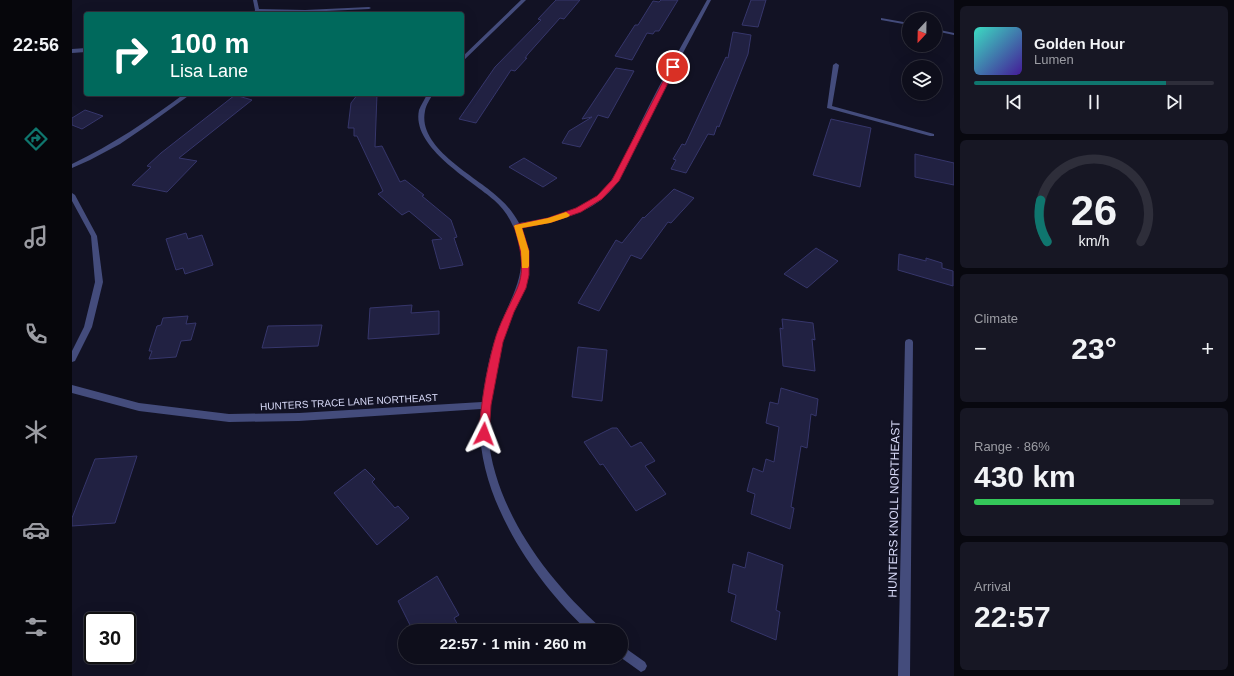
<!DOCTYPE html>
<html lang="en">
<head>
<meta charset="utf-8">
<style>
  body { margin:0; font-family:Helvetica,sans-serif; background:#171724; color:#f1f3f6; height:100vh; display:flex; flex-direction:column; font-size:15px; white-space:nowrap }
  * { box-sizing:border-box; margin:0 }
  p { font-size:13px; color:#9b9ca3 }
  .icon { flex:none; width:22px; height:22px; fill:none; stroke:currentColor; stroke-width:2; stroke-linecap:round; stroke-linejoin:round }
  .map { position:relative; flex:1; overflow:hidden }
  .sheet { display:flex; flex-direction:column; gap:6px; padding:6px; background:#08080f; width:280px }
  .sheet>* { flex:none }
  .banner { position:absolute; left:12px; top:12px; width:380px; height:84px; border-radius:4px; box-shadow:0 4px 16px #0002,0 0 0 1px #2e2e3a; background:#00695c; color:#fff; overflow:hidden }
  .needle { width:26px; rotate:202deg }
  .buttons { position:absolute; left:830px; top:12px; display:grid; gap:8px }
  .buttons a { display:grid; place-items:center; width:40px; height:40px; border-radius:50%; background:#0e0e1b; box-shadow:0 4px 16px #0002,0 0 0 1px #2e2e3a; font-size:20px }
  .speed { position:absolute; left:12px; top:612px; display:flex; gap:8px; font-size:20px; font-weight:700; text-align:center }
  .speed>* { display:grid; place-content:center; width:52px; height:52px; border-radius:50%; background:#0e0e1b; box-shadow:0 4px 16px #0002,0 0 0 1px #2e2e3a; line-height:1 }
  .speed .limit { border:2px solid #111; border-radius:6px; background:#fff; color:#111 }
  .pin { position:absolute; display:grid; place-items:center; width:34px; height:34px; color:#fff; margin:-17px; border:2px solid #fff; border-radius:50%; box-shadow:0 1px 4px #0007 }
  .me { position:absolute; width:44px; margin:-22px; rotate:3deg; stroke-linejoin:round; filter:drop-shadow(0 0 3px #0008) }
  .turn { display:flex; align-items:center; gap:14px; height:84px; padding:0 20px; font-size:18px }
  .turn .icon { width:52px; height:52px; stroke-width:2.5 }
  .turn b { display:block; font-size:28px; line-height:34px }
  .big { font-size:30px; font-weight:700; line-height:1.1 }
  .sheet .card { flex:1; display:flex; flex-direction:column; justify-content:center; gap:6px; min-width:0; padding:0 14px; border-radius:6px; background:#171724 }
  .sheet .dial { align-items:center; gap:0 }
  .dial svg { height:104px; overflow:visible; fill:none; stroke:#2e2e3a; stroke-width:7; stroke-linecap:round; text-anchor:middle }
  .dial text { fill:#f1f3f6; stroke:none }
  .song { display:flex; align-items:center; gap:12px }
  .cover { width:48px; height:48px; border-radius:6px; background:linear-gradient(135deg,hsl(170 70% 55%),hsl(260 70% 35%)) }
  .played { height:4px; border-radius:2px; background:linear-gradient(90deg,#0f766e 80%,#2e2e3a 80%) }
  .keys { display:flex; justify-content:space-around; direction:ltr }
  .heat { display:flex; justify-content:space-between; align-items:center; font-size:22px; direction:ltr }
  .charge { height:6px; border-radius:3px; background:linear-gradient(90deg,#34c759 86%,#2e2e3a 0) }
  .trip { position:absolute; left:326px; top:624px; width:230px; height:40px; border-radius:20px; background:#0e0e1b; box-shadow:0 4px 16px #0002,0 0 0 1px #2e2e3a; font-weight:700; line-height:40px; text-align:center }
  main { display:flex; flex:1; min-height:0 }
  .dock { display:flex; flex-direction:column; width:72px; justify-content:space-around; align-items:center; background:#06060b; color:#9b9ca3 }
  .dock .icon { width:28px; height:28px }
  .dock .selected { color:#0f766e }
  .dock b { font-size:18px; color:#f1f3f6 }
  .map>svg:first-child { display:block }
</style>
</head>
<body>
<main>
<nav class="dock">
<b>22:56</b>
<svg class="icon selected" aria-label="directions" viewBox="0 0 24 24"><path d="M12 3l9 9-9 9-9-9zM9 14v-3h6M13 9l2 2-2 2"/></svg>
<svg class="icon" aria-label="music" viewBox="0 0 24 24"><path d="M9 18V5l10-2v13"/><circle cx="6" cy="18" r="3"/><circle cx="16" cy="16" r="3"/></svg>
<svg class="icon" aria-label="phone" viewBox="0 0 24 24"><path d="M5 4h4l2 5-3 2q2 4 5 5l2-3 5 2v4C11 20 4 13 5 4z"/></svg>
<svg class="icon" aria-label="climate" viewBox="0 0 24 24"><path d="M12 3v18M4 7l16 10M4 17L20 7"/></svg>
<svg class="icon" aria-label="car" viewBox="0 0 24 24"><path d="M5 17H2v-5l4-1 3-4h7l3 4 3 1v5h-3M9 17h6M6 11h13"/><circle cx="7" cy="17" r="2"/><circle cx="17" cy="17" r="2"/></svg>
<svg class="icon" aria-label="filters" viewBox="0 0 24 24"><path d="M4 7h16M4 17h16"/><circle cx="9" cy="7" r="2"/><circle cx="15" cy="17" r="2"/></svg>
</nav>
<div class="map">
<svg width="882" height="676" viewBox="0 0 882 676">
  <rect width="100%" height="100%" fill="#121224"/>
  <path fill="#212142" stroke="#36366b" d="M484 0H508L492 19 488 18 456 54 453 58H455L443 71 439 70 404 123 387 119 423 67 469 20 466 19Z
    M589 0H606L587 31H583L581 34 575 33 560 60 543 56 563 25H566L581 1 587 2Z
    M679 0H694L686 27 670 25Z
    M661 32 679 35 676 54 647 127 645 126 642 135 636 134 614 173 599 169 604 160 601 159 610 144 613 145 654 57 656 58Z
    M544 68 562 71 536 118 526 115 508 147 490 143 497 131 520 117 510 119Z
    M286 94H305L303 147 310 146 328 182 333 180 352 195 350 196 379 220 385 237 382 238 391 265 368 269 360 240 370 239 337 211 330 215 306 194 311 191 285 136H282V128H276L279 103Z
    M163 95 180 100 107 158 125 161 95 192 60 185 79 167 75 166 89 153Z
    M13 110 31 116 10 129 0 125V118Z
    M759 119 799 128 788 187 741 175Z
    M843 154 882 163V185L843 177Z
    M452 158 485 178 471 187 437 167Z
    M602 189 622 198 599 223 596 222 569 259 559 255 527 311 506 303 544 240 550 243 571 217 572 218Z
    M114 233 116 239 130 235 141 265 113 274 111 268 104 270 94 239Z
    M744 248 766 261 735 288 712 274Z
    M827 254 854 261V258L870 263V268L881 271V286L826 270Z
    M340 305 339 313 367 311V334L296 339 298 308Z
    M116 316 114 324 124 323 119 340 109 341 104 357 77 359 80 351H77L85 326 89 325 91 318Z
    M710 319 741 323 743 340 740 339 743 371 711 366 708 328 711 329Z
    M250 325 246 346 190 348 196 326Z
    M506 347 535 350 530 401 500 397Z
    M709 388 746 399 744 416 739 414 735 448 729 446 719 507 722 508 718 529 679 514 683 494 675 491 681 468 691 472 694 459 702 462 707 427 694 423 698 402 706 404Z
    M540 428H545L559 447 569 442 583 461 573 466 594 494 564 511 531 464 528 465 512 442Z
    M65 456 43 523 0 526V518L23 459Z
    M293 469 303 479 300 482 323 508 326 506 337 518 305 545 262 493Z
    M676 552 711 565 704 610 708 612 704 640 659 621 664 595 656 592 661 564 673 568Z
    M365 576 387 615 382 618 389 631H341L326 601Z"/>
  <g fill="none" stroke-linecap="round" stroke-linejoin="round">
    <path fill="#444c7c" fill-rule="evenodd" d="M764 63 767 65 760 106 862 134V136H858L755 108 761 65Z"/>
    <path fill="#444c7c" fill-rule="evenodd" d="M181 0H185L187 9 233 10 297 7 299 8 297 9 233 12 187 11 186 14H182L183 10Z
      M449 0H454L390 62V57Z
      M635 0H639C618 40 597 79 576 119 562 146 554 180 529 200 506 217 477 223 449 228 468 268 447 294 434 331 424 357 414 407 416 435 423 510 474 578 528 627L530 631H516C460 579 399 489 409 409L227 421 157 422 67 411 0 393V385L67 403 157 414 227 413 410 402C413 380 417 357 424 336 438 296 463 268 440 224 436 215 429 206 422 200 399 180 339 147 347 110 349 105 353 99 355 94H361C358 99 354 105 353 111 345 149 406 177 428 199 436 206 442 214 447 223 474 219 504 214 526 195 548 176 557 145 570 120 590 79 613 40 635 0Z
      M809 18 837 23V25L809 20Z
      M863 29 882 33V35L863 31Z
      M14 48V52L0 53V49Z
      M112 94H119L76 125 48 144 18 160 0 168V164C40 145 77 120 112 94Z
      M0 193 3 195 25 236 31 282 20 327 3 361 0 362V351L12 327 23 282 19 236 0 201Z
      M837 339 840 340 841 342 838 676H826L833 342 834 340Z
      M549 645 573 662 575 666 573 670 569 672 548 657H549Z"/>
  </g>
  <path fill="#e11d48" stroke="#92132f" d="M599 66 604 67 547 181 530 199 509 212 480 222 450 228 457 251V275L454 288 442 312 431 342 419 405 417 434 416 437 412 438 409 437 407 434C409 403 414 372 422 343 427 324 437 307 445 289 454 269 448 246 442 226L446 224 476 218 504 208 525 196 540 180Z"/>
  <path fill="#f59e0b" d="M494 212 498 215 496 217 478 223 450 228 457 251V266L456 268H450L449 251 442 226 443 225 476 218Z"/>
  <g text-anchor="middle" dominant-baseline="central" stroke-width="4" stroke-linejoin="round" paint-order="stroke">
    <g font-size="10" fill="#dadcfa" stroke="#121224">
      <text transform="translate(277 402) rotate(-3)">HUNTERS TRACE LANE NORTHEAST</text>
    </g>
    <g font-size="12" fill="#dadcfa" stroke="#121224">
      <text transform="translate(822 509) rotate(-89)">HUNTERS KNOLL NORTHEAST</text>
    </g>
  </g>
</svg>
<div class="buttons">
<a><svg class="needle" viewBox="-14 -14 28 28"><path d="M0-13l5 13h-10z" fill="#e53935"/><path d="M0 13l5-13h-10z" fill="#9b9ca3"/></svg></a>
<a><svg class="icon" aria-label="layers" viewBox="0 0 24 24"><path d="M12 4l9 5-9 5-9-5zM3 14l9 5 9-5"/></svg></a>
</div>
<div class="speed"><div class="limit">30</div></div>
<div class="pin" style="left:601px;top:67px;background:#d93025"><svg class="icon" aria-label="arrive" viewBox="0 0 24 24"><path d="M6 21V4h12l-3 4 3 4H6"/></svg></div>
<svg class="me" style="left:412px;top:434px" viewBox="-20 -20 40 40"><path d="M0-17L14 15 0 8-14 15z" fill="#e11d48" stroke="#fff" stroke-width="4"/></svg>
<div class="trip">22:57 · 1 min · 260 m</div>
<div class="banner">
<div class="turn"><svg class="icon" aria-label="right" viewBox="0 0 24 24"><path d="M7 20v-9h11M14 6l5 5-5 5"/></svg><div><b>100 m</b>Lisa Lane</div></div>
</div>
</div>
<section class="sheet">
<div class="card">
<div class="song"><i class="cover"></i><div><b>Golden Hour</b><p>Lumen</p></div></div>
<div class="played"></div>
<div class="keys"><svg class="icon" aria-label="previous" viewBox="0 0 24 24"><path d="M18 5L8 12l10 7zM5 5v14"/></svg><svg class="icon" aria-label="pause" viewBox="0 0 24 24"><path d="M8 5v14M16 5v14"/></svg><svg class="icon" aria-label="next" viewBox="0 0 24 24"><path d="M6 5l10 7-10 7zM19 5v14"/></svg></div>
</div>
<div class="card dial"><svg viewBox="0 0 100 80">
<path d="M14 69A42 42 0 1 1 86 69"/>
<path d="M14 69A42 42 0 0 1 9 37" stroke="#0f766e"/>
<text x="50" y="56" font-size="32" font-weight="700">26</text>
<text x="50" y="72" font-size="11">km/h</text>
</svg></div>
<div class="card"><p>Climate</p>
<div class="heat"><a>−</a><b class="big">23°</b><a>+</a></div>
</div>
<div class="card"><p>Range · 86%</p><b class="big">430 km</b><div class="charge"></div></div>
<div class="card"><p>Arrival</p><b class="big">22:57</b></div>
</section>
</main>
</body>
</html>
